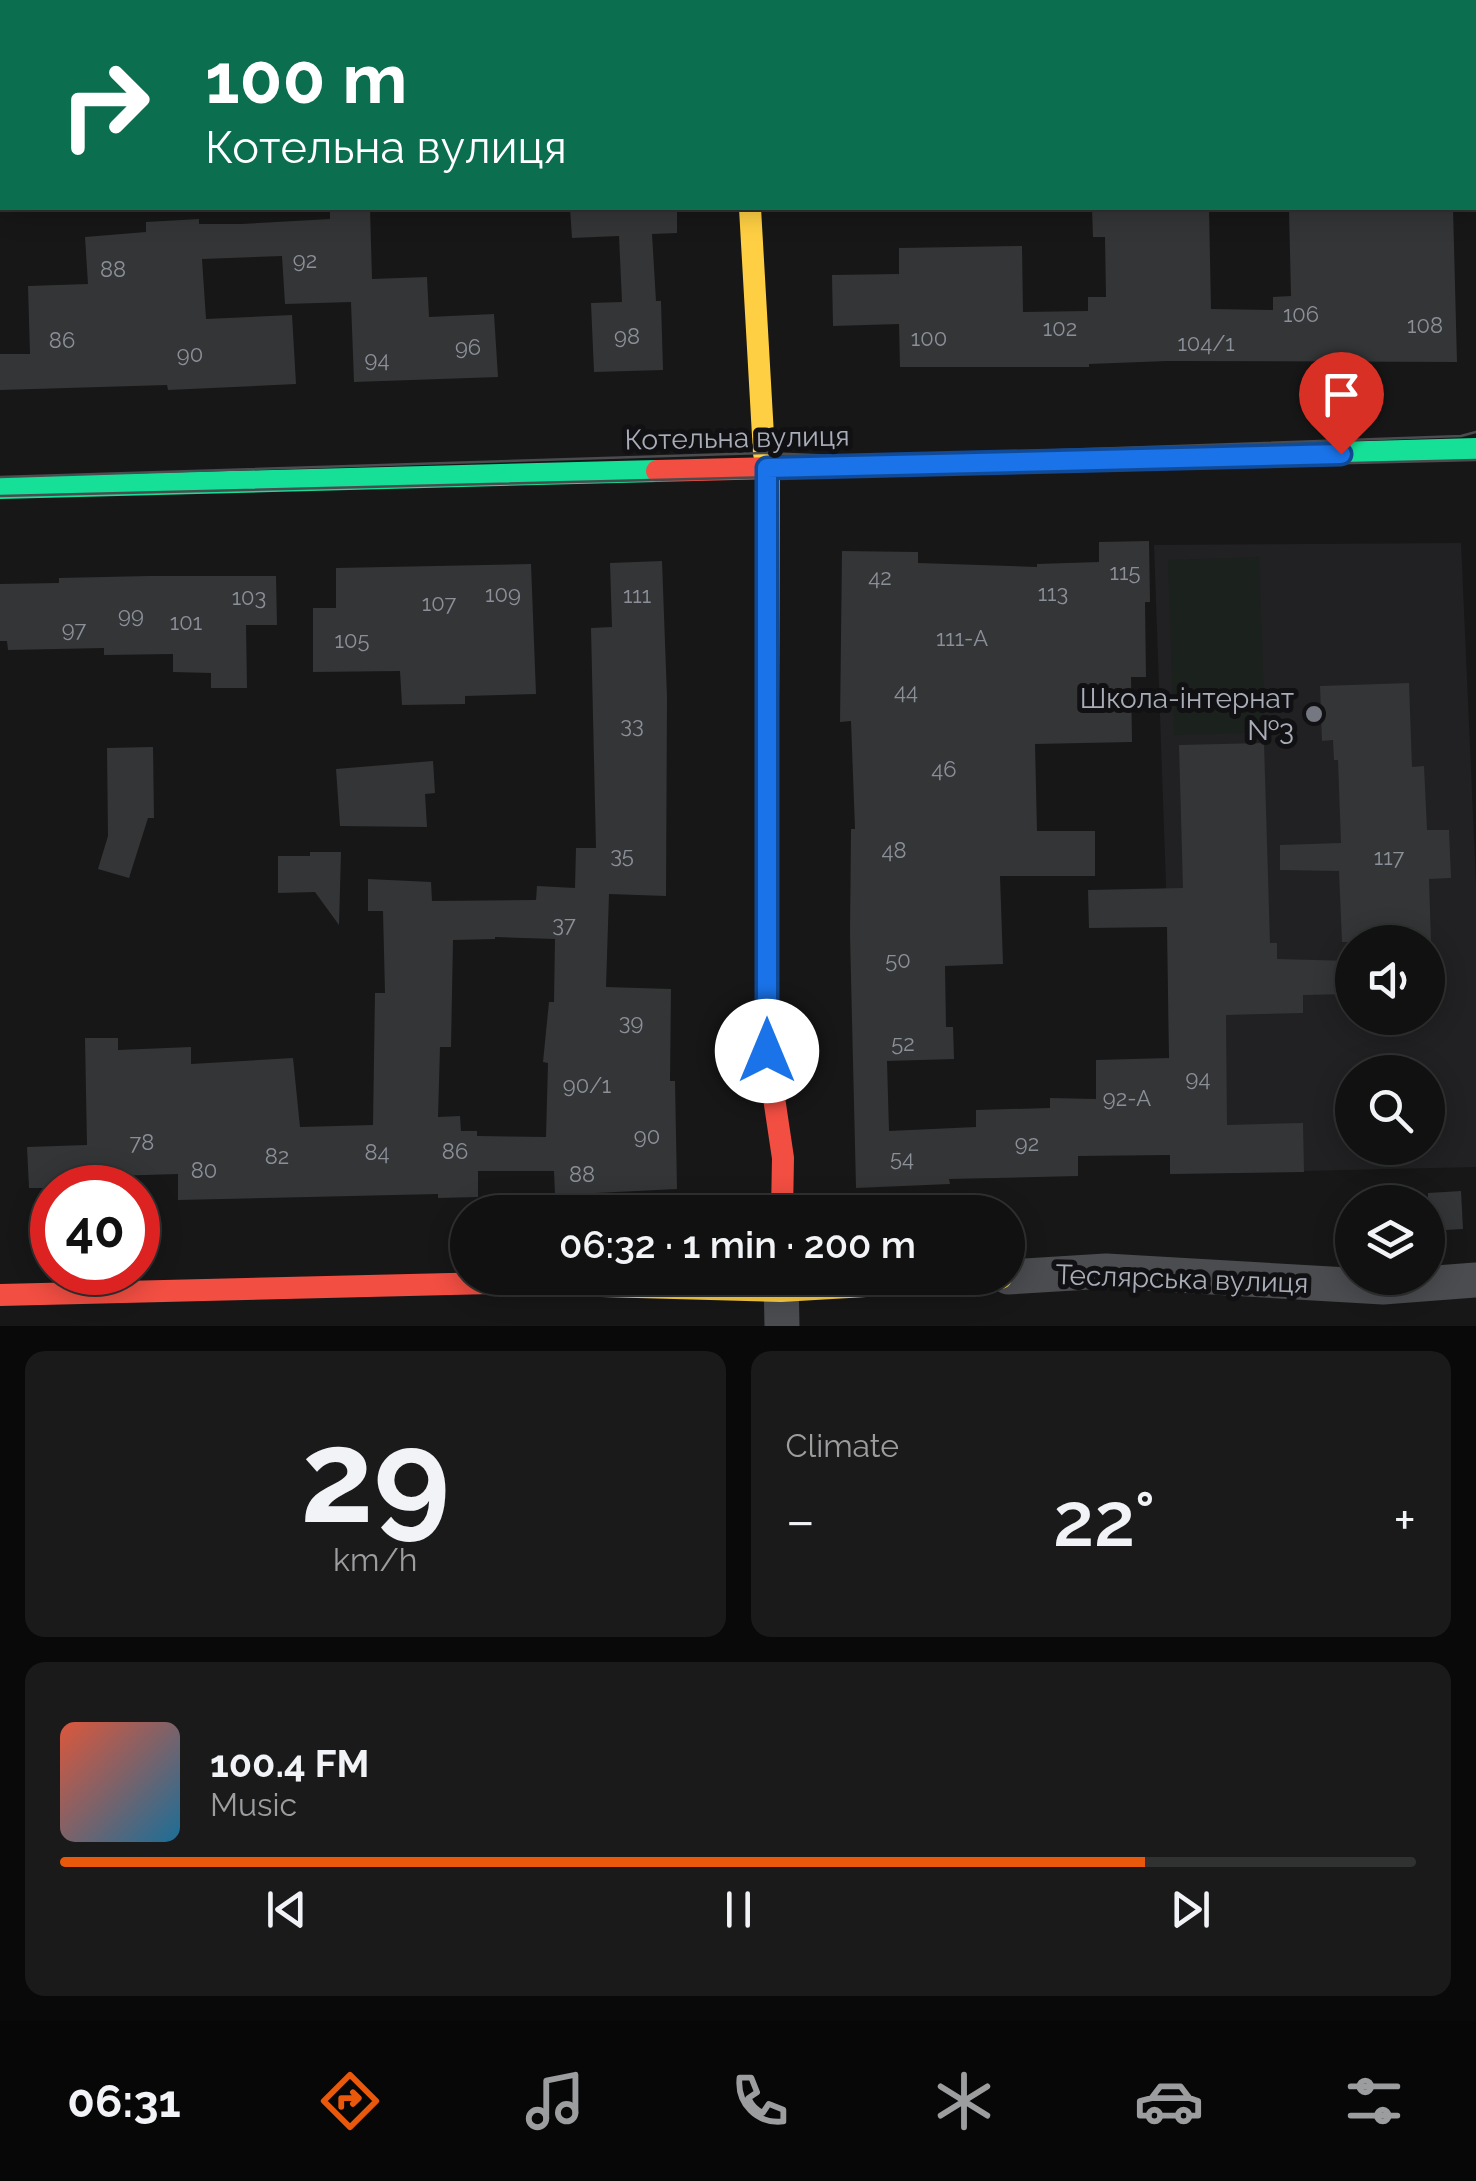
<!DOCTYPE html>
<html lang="en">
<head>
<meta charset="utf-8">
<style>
  body { margin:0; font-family:Raleway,sans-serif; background:#1a1a1a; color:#f1f3f6; height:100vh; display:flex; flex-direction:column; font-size:38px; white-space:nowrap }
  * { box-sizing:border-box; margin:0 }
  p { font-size:32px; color:#9c9d9f }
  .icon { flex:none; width:55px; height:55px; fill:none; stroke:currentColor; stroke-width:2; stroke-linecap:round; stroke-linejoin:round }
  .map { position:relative; height:1326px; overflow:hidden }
  .side { display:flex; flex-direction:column; gap:25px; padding:25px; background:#090909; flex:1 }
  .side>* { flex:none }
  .top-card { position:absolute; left:0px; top:0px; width:1478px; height:210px; box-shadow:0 5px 25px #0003,0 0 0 2px #303131; background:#0b6e4f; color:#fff; overflow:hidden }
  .buttons { position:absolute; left:1335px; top:925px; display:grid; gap:20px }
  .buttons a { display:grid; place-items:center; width:110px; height:110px; border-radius:50%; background:#111; box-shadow:0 5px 25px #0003,0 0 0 2px #303131; font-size:50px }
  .speed { position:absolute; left:30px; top:1165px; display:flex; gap:20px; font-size:50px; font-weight:700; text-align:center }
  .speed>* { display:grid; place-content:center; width:130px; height:130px; border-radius:50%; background:#111; box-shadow:0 5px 25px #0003,0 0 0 2px #303131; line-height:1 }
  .speed .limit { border:15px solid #d22; background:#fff; color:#111 }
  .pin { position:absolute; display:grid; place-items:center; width:85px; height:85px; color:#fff; margin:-102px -42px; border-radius:50% 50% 50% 0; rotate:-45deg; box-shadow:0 0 10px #0007 }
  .pin .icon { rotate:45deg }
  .me { position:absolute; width:110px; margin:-55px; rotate:0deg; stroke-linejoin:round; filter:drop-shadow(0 0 8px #0008) }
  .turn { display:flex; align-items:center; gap:35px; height:210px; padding:0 40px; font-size:45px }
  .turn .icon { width:130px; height:130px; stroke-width:2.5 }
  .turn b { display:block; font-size:70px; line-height:85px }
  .big { font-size:75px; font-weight:600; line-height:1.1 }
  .side .card { flex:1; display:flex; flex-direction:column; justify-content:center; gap:15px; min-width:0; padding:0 35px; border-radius:20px; background:#1a1a1a }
  .side .dial { align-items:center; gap:0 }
  .dial b { font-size:130px; line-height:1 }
  .song { display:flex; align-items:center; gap:30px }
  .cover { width:120px; height:120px; border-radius:15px; background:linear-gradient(135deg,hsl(10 70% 55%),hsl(200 70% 35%)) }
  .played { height:10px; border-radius:5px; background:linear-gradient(90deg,#ea580c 80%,#303131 80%) }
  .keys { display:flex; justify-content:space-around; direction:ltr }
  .heat { display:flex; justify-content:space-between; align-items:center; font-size:55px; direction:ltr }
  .side .tiles { flex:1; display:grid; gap:25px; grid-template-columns:1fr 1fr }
  .card:last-child { grid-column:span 2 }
  .trip { position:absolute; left:450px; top:1195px; width:575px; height:100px; border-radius:50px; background:#111; box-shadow:0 5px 25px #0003,0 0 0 2px #303131; font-weight:600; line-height:100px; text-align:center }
  .dock { display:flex; height:160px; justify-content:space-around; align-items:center; background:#070707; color:#9c9d9f }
  .dock .icon { width:70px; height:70px }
  .dock .active { color:#ea580c }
  .dock b { font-size:45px; color:#f1f3f6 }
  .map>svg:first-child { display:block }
</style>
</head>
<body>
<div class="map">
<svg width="1476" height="1326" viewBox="0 0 1476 1326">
  <rect width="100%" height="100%" fill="#171717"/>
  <path fill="#212124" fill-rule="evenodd" d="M1461 543 1476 883V1167L1170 1174 1168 942 1154 545ZM1352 942H1428V1018H1352ZM1352 1072H1428V1148H1352Z"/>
  <path fill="#1b211c" d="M1259 557 1265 732 1174 735 1168 560Z"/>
  <path fill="#343537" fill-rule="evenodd" d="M330 208H370L372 279 427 277 429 317 494 314 498 377 354 382 351 302 285 304 282 256 202 259 206 319 292 315 296 384 168 390 167 385 0 390V354H30L28 286 88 284 85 237 146 232V222L199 219V224H241L330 219Z
    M570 208H677V233L652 234 656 301H661L663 370 594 372 591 303 622 302 619 236 572 238Z
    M1092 208H1209L1211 309 1273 310V297L1291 296 1289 209 1453 208 1457 362 1167 361 1089 364V367H900L899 324 833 326 832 275 899 274V248L1022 246 1023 312 1088 311V297H1106L1105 237H1093Z
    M1149 541 1150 602H1145L1146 677H1131L1132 742 1035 744 1037 831H1095V876H1000L1003 964 945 966 946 1027H953L954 1059 887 1061 889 1131 976 1127V1110L1050 1108V1098L1096 1099V1060L1169 1058 1167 927 1089 928 1088 890 1183 888 1179 745 1264 743 1270 943H1277V959L1352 961V994L1303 995V1013L1226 1015 1227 1125 1303 1123 1304 1172 1170 1174V1155L1078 1156V1176L949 1179 950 1184 856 1188 850 935 851 829H855L851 721 840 722 842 551 918 552V563L1037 567V564L1099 562V542Z
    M662 561 667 697 666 896 609 894 606 987 671 989 670 1081H675L677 1189 555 1195 554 1171H478V1197L438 1198V1194L178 1200V1174L78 1177 79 1188H29L27 1147 87 1145 85 1038H118V1050L191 1047V1064L293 1058 300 1127 373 1125 375 993H385L383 911H368V879L431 882 432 901 536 900 537 886 575 888 576 848H596L591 628 612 627 610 563ZM495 937 555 939 554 1002H549L543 1062 548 1063 546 1137 477 1136V1131H461L460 1116 438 1117 440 1047H451L453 940 495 939Z
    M531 564 536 694 465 696V704L402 705 400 671 313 672V608H336V568Z
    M149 576H276L277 625H246L247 688H211V673L173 672V654L104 655V648L8 650 7 641H0V584L59 583V578Z
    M1409 683 1412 767 1424 766 1427 830H1449L1451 878 1429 879 1431 942H1342L1339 871 1280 870V845L1341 843 1338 760H1334L1333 740 1322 741 1320 686Z
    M153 747 154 818H148L129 878 98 869 108 836 107 748Z
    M433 761 435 793 425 794 427 827 340 826 336 769Z
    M310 852H341L339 925 315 892 278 893V856H310Z
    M1461 1191 1463 1229 1428 1231V1193Z"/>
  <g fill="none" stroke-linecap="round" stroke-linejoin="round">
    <path stroke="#4b4c50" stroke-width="35" d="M739 0V2
      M1008 1277 1106 1271 1383 1287 1476 1280
      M781 1278 782 1326"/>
    <path stroke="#16e098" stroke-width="22" d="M1038 461 1476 449
      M0 488 657 471"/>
    <path stroke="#ffcf43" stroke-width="22" d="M750 208 764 453 769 477 768 703
      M566 1285 781 1291 1001 1278"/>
    <path stroke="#f24e42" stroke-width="22" d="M657 471 1038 461
      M768 703 767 1051 783 1158 782 1212
      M0 1295 492 1283 566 1285"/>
    <path stroke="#4b4c4f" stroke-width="2.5" d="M0 477 764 453 862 457 1461 436 1476 432
      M0 496 1476 460"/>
  </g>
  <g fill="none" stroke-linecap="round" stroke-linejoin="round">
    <defs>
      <path id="route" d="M767 1051V468L1341 454"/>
    </defs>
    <use href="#route" stroke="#114b97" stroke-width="25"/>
    <use href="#route" stroke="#1a73e8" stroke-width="18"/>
  </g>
  <circle fill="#757880" stroke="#111113" stroke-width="4" cx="1314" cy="714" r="10"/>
  <g text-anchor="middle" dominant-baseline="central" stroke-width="10" stroke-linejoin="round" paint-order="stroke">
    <g font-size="22" fill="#8b8f98">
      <text x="305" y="260">92</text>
      <text x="113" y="269">88</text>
      <text x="1301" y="314">106</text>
      <text x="1425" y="325">108</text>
      <text x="1060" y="328">102</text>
      <text x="627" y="336">98</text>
      <text x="929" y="338">100</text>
      <text x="62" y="340">86</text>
      <text x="1206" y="343">104/1</text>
      <text x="468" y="347">96</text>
      <text x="190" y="354">90</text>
      <text x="377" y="359">94</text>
      <text x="1125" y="572">115</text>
      <text x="880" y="577">42</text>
      <text x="1053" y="593">113</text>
      <text x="503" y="594">109</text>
      <text x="637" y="595">111</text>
      <text x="249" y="597">103</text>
      <text x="439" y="603">107</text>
      <text x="131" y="615">99</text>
      <text x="186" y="622">101</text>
      <text x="74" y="629">97</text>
      <text x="962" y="638">111-А</text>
      <text x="352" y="640">105</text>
      <text x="906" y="691">44</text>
      <text x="632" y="725">33</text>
      <text x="944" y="769">46</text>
      <text x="894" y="850">48</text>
      <text x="622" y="855">35</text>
      <text x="1389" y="857">117</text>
      <text x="564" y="924">37</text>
      <text x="898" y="960">50</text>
      <text x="631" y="1022">39</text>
      <text x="903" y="1043">52</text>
      <text x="1198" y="1078">94</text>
      <text x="587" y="1085">90/1</text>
      <text x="1127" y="1098">92-А</text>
      <text x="647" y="1136">90</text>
      <text x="142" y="1142">78</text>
      <text x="1027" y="1143">92</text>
      <text x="455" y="1151">86</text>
      <text x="377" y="1152">84</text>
      <text x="277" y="1156">82</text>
      <text x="902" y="1158">54</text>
      <text x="204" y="1170">80</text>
      <text x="582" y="1174">88</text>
    </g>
    <g font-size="28" fill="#a8adb8" stroke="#111113">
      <text transform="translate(737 438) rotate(-1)">Котельна вулиця</text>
      <text transform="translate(1182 1279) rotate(2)">Теслярська вулиця</text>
    </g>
    <g font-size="28" fill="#a8adb8" stroke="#111113" text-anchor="end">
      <text x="1294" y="698">Школа-інтернат<tspan x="1294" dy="32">№3</tspan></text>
    </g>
  </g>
</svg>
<div class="buttons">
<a><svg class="icon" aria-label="sound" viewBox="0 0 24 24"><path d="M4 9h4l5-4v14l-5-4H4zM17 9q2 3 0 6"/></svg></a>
<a><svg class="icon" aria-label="search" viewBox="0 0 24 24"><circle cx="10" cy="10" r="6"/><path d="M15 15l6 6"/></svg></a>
<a><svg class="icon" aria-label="layers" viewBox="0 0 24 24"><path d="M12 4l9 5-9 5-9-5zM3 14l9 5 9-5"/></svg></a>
</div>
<div class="speed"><div class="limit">40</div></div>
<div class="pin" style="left:1341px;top:454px;background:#d93025"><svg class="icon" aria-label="arrive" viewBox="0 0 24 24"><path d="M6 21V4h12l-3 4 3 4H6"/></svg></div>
<svg class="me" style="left:767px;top:1051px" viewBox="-20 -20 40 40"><circle r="19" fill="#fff"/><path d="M0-13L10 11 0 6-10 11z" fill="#1a73e8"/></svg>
<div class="trip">06:32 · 1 min · 200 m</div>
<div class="top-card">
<div class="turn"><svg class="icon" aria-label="right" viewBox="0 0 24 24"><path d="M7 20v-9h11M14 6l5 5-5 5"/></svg><div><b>100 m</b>Котельна вулиця</div></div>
</div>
</div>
<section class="side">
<div class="tiles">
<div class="card dial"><b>29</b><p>km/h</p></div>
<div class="card"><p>Climate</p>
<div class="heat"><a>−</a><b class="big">22°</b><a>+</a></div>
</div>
<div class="card">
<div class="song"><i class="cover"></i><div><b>100.4 FM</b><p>Music</p></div></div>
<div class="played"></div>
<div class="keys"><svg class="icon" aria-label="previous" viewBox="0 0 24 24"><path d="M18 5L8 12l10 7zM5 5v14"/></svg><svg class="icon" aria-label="pause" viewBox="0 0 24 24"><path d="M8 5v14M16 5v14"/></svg><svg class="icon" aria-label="next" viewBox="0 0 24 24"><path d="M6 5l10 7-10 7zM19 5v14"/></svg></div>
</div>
</div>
</section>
<nav class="dock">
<b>06:31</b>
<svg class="icon active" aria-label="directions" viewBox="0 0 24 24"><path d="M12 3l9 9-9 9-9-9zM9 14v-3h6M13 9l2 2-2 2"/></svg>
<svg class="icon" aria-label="music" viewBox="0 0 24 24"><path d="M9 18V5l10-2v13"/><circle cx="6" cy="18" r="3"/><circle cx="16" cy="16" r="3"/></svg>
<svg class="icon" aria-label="phone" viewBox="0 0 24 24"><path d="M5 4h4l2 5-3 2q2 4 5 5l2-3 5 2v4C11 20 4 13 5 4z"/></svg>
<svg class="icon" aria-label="climate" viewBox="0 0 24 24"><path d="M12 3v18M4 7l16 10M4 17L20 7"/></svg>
<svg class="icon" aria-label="car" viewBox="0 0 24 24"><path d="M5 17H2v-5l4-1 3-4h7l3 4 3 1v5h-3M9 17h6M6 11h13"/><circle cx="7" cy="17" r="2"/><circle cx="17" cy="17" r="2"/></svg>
<svg class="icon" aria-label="filters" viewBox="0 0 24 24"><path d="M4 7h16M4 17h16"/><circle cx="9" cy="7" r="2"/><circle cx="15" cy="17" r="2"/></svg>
</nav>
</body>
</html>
